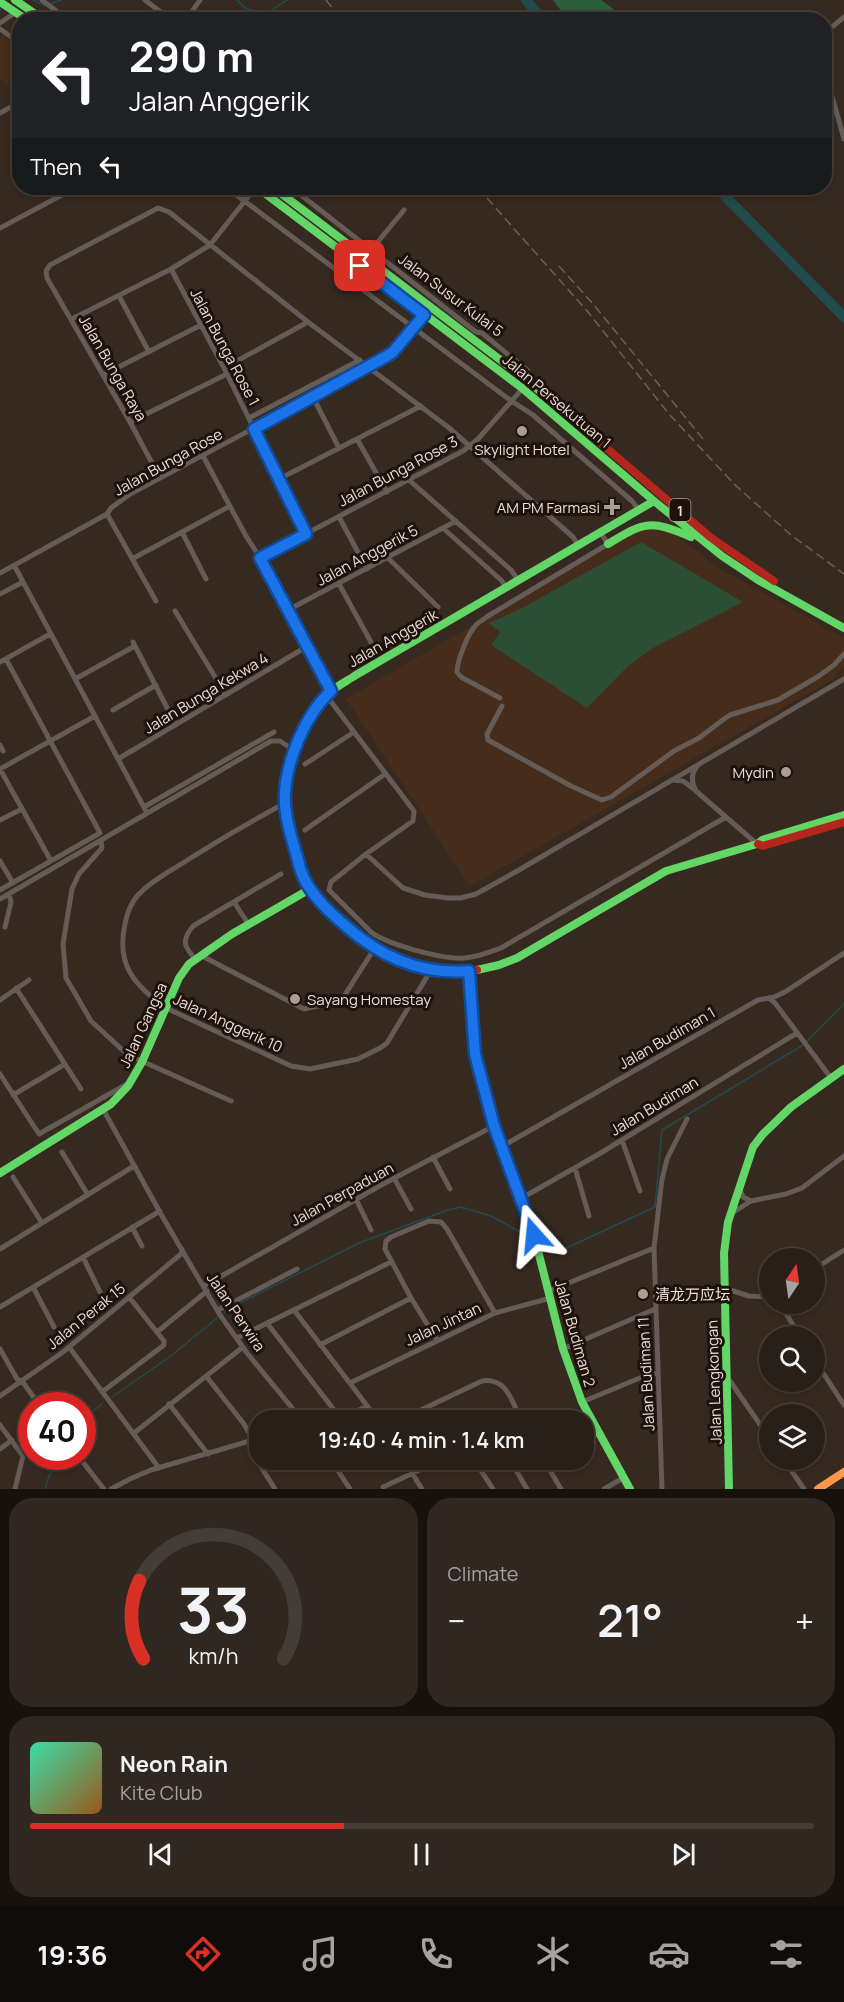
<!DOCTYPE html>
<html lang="en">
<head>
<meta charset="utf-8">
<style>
  body { margin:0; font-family:Manrope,"Noto Sans SC",sans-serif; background:#302721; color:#f1f3f6; height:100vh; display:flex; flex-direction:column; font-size:22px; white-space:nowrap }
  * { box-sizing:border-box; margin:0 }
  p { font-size:20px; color:#a5a2a2 }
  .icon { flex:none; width:33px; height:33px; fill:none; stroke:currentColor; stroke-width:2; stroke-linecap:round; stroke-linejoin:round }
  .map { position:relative; height:1489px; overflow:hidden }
  .side { display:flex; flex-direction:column; gap:9px; padding:9px; background:#16110d; flex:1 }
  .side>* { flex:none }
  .hud { position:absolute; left:12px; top:12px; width:820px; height:183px; border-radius:24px; box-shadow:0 3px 9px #0003,0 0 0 2px #443d37; background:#202124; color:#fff; overflow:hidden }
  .needle { width:39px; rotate:13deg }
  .buttons { position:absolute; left:759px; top:1248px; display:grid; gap:12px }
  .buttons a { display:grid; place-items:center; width:66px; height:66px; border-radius:50%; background:#281f18; box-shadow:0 3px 9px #0003,0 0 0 2px #443d37; font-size:30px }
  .speed { position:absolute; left:18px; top:1392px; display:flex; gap:12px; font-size:30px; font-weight:700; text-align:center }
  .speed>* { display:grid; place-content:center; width:78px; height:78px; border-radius:50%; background:#281f18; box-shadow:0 3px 9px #0003,0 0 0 2px #443d37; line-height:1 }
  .speed .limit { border:9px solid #d22; background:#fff; color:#111 }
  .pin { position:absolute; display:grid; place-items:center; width:51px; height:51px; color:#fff; margin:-26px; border-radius:12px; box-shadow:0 3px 9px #0006 }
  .me { position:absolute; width:66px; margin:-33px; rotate:342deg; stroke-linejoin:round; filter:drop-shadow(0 0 4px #0008) }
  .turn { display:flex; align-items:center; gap:21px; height:126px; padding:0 18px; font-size:27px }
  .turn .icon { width:78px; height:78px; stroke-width:2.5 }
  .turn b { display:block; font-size:42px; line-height:51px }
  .then { display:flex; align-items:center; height:57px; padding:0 18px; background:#0003; gap:12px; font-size:22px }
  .big { font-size:45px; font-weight:600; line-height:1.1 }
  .side .card { flex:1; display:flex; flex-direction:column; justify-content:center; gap:9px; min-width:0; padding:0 21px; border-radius:24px; background:#302721 }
  .side .dial { align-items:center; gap:0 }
  .dial svg { height:156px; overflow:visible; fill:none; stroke:#443d37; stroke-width:7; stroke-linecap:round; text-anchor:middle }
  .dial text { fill:#f1f3f6; stroke:none }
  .song { display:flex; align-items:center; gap:18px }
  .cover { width:72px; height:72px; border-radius:9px; background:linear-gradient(135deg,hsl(160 70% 55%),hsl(30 70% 35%)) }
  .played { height:6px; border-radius:3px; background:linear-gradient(90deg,#d93025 40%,#443d37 40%) }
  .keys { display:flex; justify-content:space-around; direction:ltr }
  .heat { display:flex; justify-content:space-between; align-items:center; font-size:33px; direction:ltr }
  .side .tiles { flex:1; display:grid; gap:9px; grid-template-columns:1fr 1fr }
  .card:last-child { grid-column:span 2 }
  .trip { position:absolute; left:249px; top:1410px; width:345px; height:60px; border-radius:24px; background:#281f18; box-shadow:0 3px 9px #0003,0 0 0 2px #443d37; font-weight:600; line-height:60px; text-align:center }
  .tab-bar { display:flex; height:96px; justify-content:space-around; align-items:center; background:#100c0a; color:#a5a2a2 }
  .tab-bar .icon { width:42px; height:42px }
  .tab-bar .on { color:#d93025 }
  .tab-bar b { font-size:27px; color:#f1f3f6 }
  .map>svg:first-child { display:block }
</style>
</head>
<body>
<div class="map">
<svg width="844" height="1489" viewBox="0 0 844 1489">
  <rect width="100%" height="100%" fill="#362920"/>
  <path fill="#462c1a" d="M4 34 19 45V94L0 79V36Z
    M642 526 667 528 715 566 844 638V666L832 680 470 886 346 699Z"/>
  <path fill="#2b4e34" d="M641 542 743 602 655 647 628 666 587 708 491 645 500 632 489 623 522 608Z"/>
  <path fill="#2c5e3b" d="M553 0H601L627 19H567Z"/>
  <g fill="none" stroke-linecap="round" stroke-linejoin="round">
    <path stroke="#204c4e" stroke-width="1.5" d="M33 0 46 6
      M237 0 245 8 266 14 287 0
      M50 4 61 0
      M0 11 1 9
      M806 1042 844 1004
      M542 1244 562 1250 655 1207 662 1130 803 1045
      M224 1313 228 1309 359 1243 448 1210 461 1207 491 1216 522 1233
      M112 1397 172 1355 217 1318
      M82 1420 102 1404
      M45 1489 48 1479 59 1456"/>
    <path stroke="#204c4e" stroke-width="10" d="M526 0 536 12V20
      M717 188 844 317"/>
    <path stroke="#655b57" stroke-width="5" d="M42 0 68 20
      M145 0 171 20
      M186 20 200 0
      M0 23 16 12
      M0 29 20 43
      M825 33 844 17
      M825 71 844 139
      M0 113 20 102
      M227 188 510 400 533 415 632 501 639 510
      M292 188 476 332 482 333 528 371 531 377 528 381
      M305 197 313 188
      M0 228 75 188
      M372 249 404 210
      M171 269 224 368 306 534
      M119 296 149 352
      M72 319 171 269 210 245 255 188
      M224 368 308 322
      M103 375 201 325
      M313 397 339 448
      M249 418 360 360
      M130 422 227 374
      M357 439 387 492
      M203 456 246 536 260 558 331 691
      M160 478 130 422 47 278 46 271 50 265 158 208 169 212 308 322 448 427 573 537 578 545
      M279 479 421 406
      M409 480 511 570 518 580
      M107 514 156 601
      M339 517 367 569
      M444 529 501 580 506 587
      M182 532 206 579
      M260 558 463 451 478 439 523 388
      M388 558 438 607
      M132 559 230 506
      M14 565 147 813
      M0 573 107 514 111 508 130 494 380 361 393 352 424 315
      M339 584 377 653
      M0 594 23 582
      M288 610 456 521
      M175 611 226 695
      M133 642 176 725
      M0 662 50 634
      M75 679 135 646
      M326 695 414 811 413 821 366 854 331 882 329 890 371 932C388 945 445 960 465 958 477 957 490 952 501 948L726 817
      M500 698 461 677 457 672C457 661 468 633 476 625 479 622 484 619 488 616L608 544 600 532
      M502 706 487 734 488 740 571 786 602 800 611 797 674 751 699 738 724 719 730 715 778 700 819 676 834 665 844 654
      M113 710 156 685
      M0 745 3 751
      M118 759 306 647
      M305 764 354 732
      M698 765C691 773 691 782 696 791L757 844
      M0 769 95 716
      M0 769 51 861
      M672 780 683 781 695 790
      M285 803C252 821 219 840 186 861 170 871 151 881 138 895 130 904 127 913 125 924 116 965 134 985 166 1008L291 1066 310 1069 358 1059 380 1048 387 1043 431 970
      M144 807 274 732
      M0 820 22 809
      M305 830 385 774
      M101 840 102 848 79 874 72 889 63 944 66 978 91 1021 128 1055 231 1101
      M366 854 403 888 425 895 448 898H461L476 894 519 870 844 679
      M0 861 13 883
      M0 890 100 833 6 659
      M0 899 271 741H280L295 751
      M234 902 249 925
      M5 927 11 902 9 894
      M200 955 304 1009 341 1001 374 949
      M195 959C184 946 181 941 193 926L281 874
      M16 988 81 1089
      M769 998 775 1003 831 1078
      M0 1000 29 980
      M0 1074 39 1134 127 1084
      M13 1095 65 1064
      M103 1109 162 1216 220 1315 247 1353 302 1420
      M622 1140 640 1191
      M501 1147 758 1000 774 997 785 992 844 953
      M62 1152 88 1195
      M433 1157 450 1189
      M575 1168 589 1216
      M13 1177 42 1223
      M394 1178 411 1209
      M740 1189 743 1197 751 1201
      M522 1198 599 1154 797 1033
      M356 1199 371 1230
      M732 1213 751 1201 786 1194 802 1188 844 1156
      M132 1227 142 1246
      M0 1249 134 1166
      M83 1257 100 1292
      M814 1269 844 1250
      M204 1286 383 1184 494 1126
      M33 1287 54 1327
      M724 1288 749 1296 770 1297
      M549 1291 654 1248
      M780 1304 800 1336
      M0 1307 160 1211
      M218 1310 297 1269
      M294 1310 378 1420
      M267 1323 341 1419
      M157 1332 207 1291
      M237 1338 391 1262
      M437 1340 411 1298 385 1249 386 1241 391 1237 429 1221 441 1222 447 1229 495 1313
      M320 1345 411 1298
      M69 1347 159 1468
      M0 1349 17 1379 22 1381 40 1406
      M563 1349 655 1309
      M814 1359 844 1405
      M206 1376 244 1424 253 1440 261 1467 275 1489
      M730 1381 770 1439
      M350 1383 495 1313 551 1298
      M102 1392 164 1345V1341L129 1297
      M0 1396 63 1352 181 1254 182 1249
      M582 1402 647 1375 658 1373
      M169 1404 208 1454
      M340 1420 367 1406
      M400 1420 482 1381C507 1377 512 1402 521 1420
      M0 1425 23 1456 15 1489
      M134 1433 243 1347
      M0 1449 12 1440
      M78 1456 104 1489
      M331 1460 350 1489
      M404 1460 422 1489
      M474 1460 493 1489
      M510 1460 527 1489
      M544 1460 561 1489
      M784 1460 804 1489
      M383 1487 441 1460
      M111 1489 130 1479 151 1470 260 1438
      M604 1489 623 1478
      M662 1489 654 1248 662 1179 667 1159 687 1119"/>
    <path stroke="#63d668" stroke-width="8" d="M15 0 44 20
      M0 2 27 20
      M258 188 522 388 654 501 722 556 758 580 844 628
      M274 188 528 381 574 420
      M608 544C645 521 651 520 691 537
      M298 860C283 811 280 773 305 727 312 715 319 702 329 693 337 686 347 681 356 675L654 501
      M477 970 499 965 517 958 666 871 757 844 762 840 844 815
      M469 971 475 1054 494 1126 534 1235 563 1349 582 1402 630 1489
      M0 1173 111 1104 128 1086 142 1062 179 978 189 964 232 934 310 889
      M729 1489 724 1253 728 1222 753 1147 763 1134 791 1107 844 1069"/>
    <path stroke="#ff974d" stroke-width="8" d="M818 1489 844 1472"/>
    <path stroke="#b3261e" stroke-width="8" d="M574 420 710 537 774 581
      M758 844 763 846 844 822
      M298 860C306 886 321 905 342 923 380 957 425 975 477 970"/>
    <path stroke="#6a615c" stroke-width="1.5" stroke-dasharray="9 4.5" stroke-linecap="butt" d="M326 0 342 20
      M478 188 588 312 669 414 734 484 791 535 844 574
      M559 266 594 305 703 439"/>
  </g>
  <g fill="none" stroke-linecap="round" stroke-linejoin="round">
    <defs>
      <path id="route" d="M360 266 424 315 393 352 387 356 254 429 306 534 260 558 331 691C304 716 283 767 285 804 286 820 291 837 296 853 299 865 302 877 309 887 319 903 333 915 347 927 381 957 422 975 469 971L475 1054 494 1126 534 1235"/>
    </defs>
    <use href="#route" stroke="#114b97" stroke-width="15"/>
    <use href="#route" stroke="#1a73e8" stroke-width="10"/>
  </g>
  <g fill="#ad9e95" stroke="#1d130c" stroke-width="2">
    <circle cx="522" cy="431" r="6"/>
    <path d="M609 498h6v6h6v6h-6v6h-6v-6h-6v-6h6z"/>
    <circle cx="786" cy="772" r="6"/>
    <circle cx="295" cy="999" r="6"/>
    <circle cx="643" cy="1294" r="6"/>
  </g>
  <g text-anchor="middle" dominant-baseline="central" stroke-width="6" stroke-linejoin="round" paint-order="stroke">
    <rect fill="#1d130c" stroke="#afa098" stroke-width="1.5" x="669.5" y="499" width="21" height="22" rx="4.5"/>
    <g font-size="14" font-weight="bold" fill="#edddd4">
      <text x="680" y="510">1</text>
    </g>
    <g font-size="15" fill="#edddd4" stroke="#1d130c">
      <text transform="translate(451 295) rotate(37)">Jalan Susur Kulai 5</text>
      <text transform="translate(225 347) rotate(62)">Jalan Bunga Rose 1</text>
      <text transform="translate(113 368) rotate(60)">Jalan Bunga Raya</text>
      <text transform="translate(557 401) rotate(40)">Jalan Persekutuan 1</text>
      <text transform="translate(168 462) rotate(-29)">Jalan Bunga Rose</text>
      <text transform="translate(398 471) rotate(-28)">Jalan Bunga Rose 3</text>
      <text transform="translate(367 555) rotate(-28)">Jalan Anggerik 5</text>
      <text transform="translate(393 638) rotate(-30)">Jalan Anggerik</text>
      <text transform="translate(206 693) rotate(-31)">Jalan Bunga Kekwa 4</text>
      <text transform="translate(228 1023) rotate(25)">Jalan Anggerik 10</text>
      <text transform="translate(143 1025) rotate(-65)">Jalan Gangsa</text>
      <text transform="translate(667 1038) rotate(-30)">Jalan Budiman 1</text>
      <text transform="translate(654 1106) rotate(-31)">Jalan Budiman</text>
      <text transform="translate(342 1194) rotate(-29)">Jalan Perpaduan</text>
      <text transform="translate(236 1312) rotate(56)">Jalan Perwira</text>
      <text transform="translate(86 1316) rotate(-39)">Jalan Perak 15</text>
      <text transform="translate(443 1324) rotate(-25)">Jalan Jintan</text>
      <text transform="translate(575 1333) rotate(74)">Jalan Budiman 2</text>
      <text transform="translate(646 1374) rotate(-93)">Jalan Budiman 11</text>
      <text transform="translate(714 1382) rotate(-92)">Jalan Lengkongan</text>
    </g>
    <g font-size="15" fill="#edddd4" stroke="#1d130c" text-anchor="end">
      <text x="522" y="449" text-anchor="middle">Skylight Hotel</text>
      <text x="600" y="507">AM PM Farmasi</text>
      <text x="774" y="772">Mydin</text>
      <text x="307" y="999" text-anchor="start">Sayang Homestay</text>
      <text x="655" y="1294" text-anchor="start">清龙万应坛</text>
    </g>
  </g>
</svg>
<div class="buttons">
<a><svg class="needle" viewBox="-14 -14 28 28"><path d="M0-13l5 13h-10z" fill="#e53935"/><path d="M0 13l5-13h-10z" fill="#a5a2a2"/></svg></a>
<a><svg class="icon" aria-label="search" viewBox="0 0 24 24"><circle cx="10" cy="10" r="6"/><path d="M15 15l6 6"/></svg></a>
<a><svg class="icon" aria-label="layers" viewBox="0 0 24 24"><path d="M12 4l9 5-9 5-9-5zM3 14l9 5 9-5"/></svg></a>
</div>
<div class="speed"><div class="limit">40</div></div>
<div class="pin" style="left:360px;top:266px;background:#d93025"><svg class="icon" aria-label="arrive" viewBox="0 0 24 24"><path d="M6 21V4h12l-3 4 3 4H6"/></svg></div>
<svg class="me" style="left:534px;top:1235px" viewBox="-20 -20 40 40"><path d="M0-17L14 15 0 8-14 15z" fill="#1a73e8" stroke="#fff" stroke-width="4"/></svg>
<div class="trip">19:40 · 4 min · 1.4 km</div>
<div class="hud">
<div class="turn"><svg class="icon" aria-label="left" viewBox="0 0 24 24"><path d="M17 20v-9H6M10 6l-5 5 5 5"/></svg><div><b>290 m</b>Jalan Anggerik</div></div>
<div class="then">Then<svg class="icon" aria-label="left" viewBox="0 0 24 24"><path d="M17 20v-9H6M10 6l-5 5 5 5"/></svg></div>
</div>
</div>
<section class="side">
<div class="tiles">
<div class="card dial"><svg viewBox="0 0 100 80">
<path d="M14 69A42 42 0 1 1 86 69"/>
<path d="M14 69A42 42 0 0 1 12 29" stroke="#d93025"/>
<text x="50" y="56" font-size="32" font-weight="700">33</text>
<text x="50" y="72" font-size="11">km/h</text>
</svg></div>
<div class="card"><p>Climate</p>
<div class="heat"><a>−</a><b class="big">21°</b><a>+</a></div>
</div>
<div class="card">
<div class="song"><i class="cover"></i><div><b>Neon Rain</b><p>Kite Club</p></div></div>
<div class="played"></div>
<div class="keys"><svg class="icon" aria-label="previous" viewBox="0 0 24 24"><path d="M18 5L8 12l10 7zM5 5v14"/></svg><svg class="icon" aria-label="pause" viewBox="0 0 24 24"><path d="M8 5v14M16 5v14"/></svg><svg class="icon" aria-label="next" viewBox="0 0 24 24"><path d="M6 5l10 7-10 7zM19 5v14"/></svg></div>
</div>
</div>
</section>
<nav class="tab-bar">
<b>19:36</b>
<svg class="icon on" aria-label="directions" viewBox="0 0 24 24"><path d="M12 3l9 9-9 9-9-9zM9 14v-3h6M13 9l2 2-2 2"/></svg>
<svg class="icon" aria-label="music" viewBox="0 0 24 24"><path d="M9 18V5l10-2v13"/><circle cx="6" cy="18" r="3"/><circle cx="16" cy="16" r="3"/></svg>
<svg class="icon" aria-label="phone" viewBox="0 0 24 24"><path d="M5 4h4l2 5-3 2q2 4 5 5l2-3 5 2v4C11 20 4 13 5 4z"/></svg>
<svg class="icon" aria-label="climate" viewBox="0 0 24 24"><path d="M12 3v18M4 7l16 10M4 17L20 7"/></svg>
<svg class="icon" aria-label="car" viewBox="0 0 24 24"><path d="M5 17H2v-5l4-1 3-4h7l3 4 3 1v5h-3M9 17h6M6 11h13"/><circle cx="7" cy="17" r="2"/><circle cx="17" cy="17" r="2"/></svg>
<svg class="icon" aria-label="filters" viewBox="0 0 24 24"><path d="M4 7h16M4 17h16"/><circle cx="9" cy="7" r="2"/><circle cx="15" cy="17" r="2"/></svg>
</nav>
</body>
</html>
